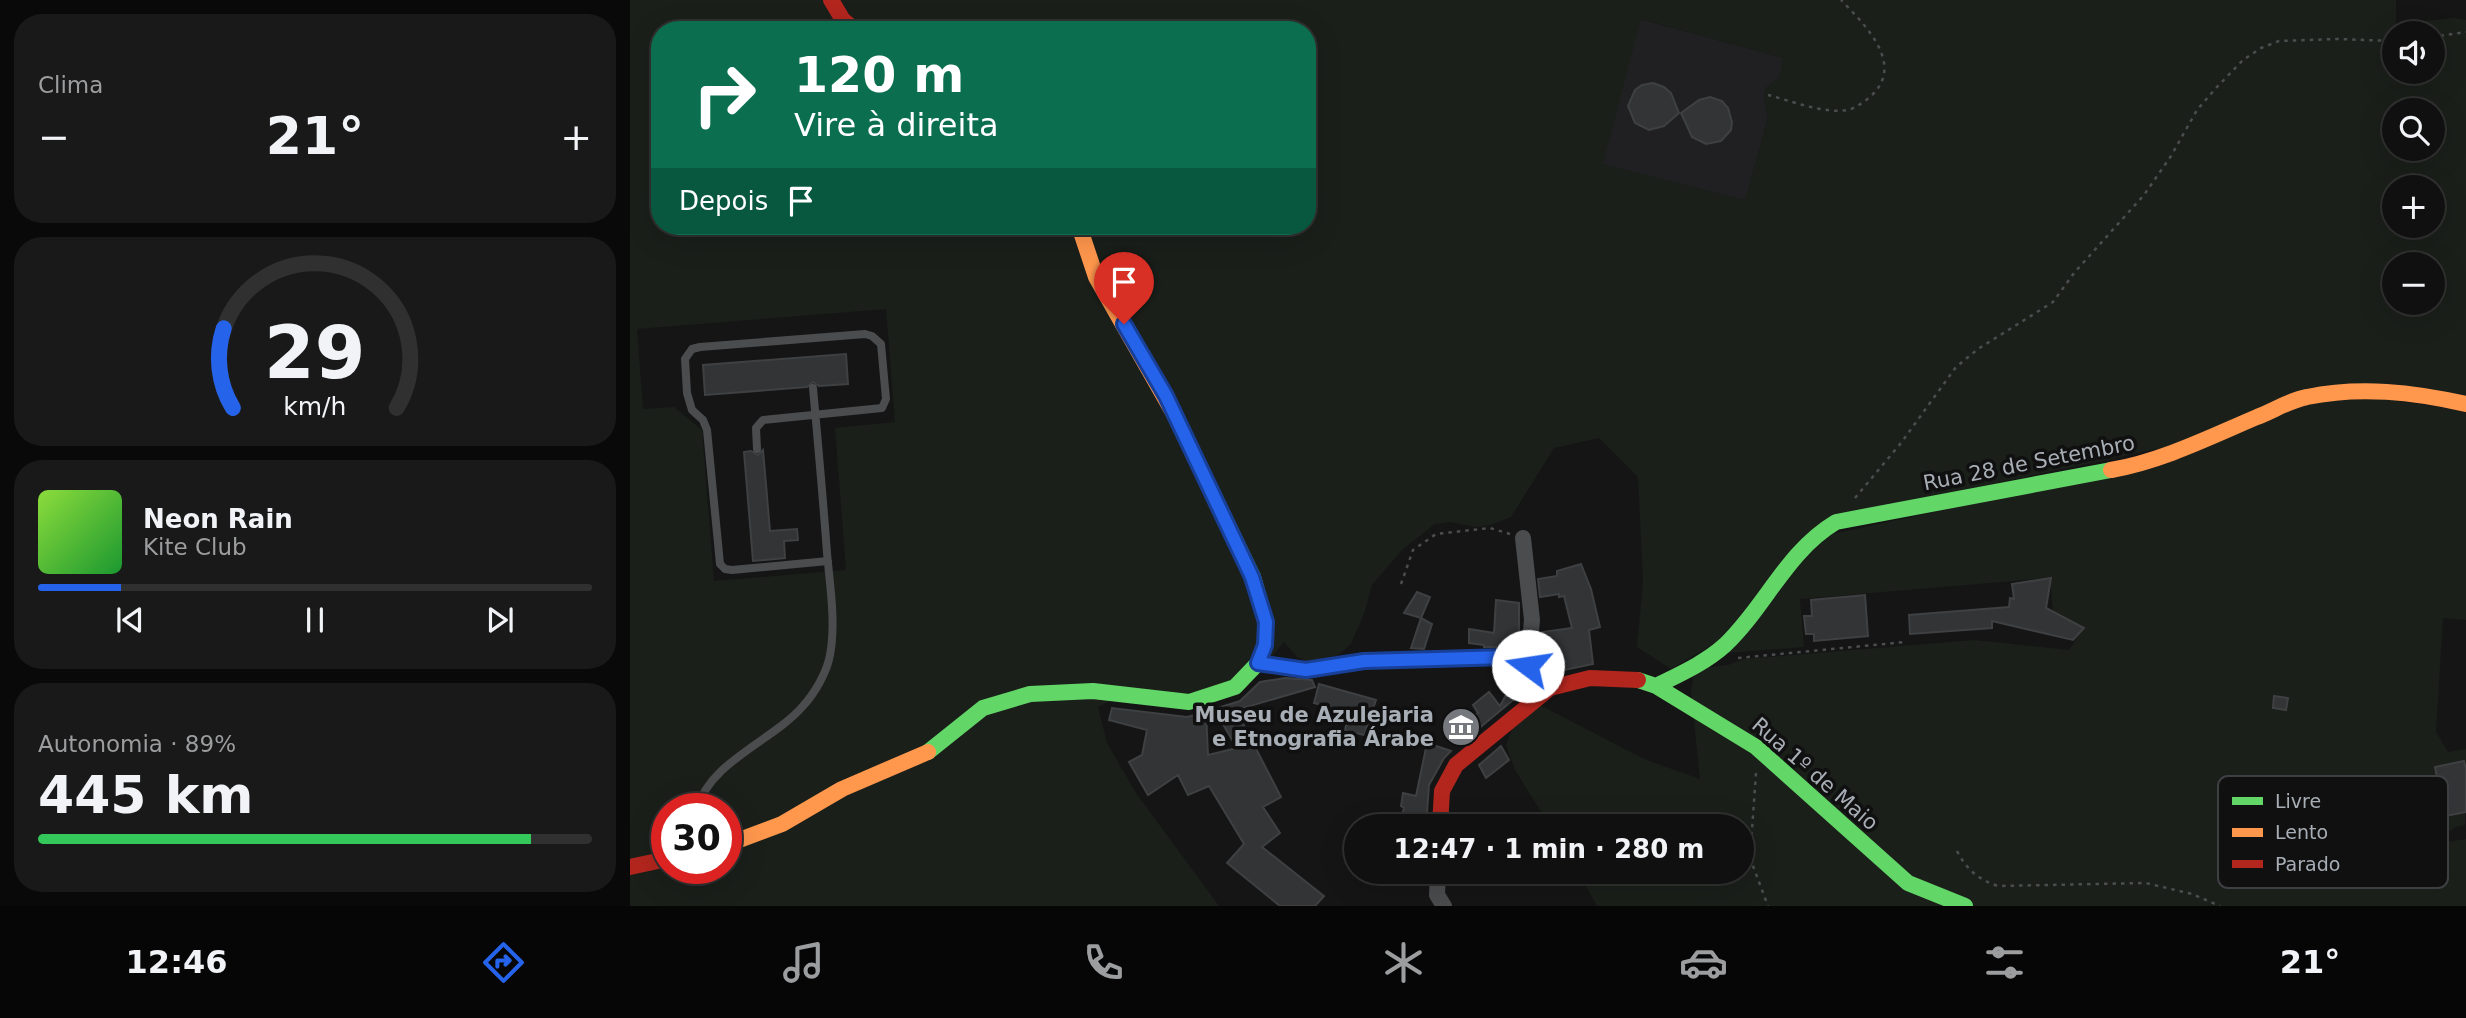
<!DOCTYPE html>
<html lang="pt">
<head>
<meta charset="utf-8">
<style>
  body { margin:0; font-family:"DejaVu Sans",sans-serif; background:#191919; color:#f1f3f6; height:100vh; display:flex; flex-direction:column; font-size:26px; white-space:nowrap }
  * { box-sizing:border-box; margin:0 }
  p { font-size:23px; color:#9c9d9f }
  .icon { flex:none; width:38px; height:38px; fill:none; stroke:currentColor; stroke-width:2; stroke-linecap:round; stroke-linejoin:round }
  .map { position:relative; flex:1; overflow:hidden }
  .panel { display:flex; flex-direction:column; gap:14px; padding:14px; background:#090909; width:630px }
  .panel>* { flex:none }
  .banner { position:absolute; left:21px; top:21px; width:665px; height:214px; border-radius:28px; box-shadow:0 7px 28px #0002,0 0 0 2px #303030; background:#0b6e4f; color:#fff; overflow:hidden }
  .fabs { position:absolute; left:1752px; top:21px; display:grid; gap:14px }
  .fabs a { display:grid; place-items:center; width:63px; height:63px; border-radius:50%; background:#101010; box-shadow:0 7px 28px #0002,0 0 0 2px #303030; font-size:35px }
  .speed { position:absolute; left:21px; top:793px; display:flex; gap:14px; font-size:35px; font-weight:700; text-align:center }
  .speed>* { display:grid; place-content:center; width:91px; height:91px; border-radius:50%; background:#101010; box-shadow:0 7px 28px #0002,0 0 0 2px #303030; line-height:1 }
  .speed .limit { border:10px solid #d22; background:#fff; color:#111 }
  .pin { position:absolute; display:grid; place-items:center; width:60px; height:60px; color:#fff; margin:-72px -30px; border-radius:50% 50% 50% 0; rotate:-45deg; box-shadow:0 0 7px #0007 }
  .pin .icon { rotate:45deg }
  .me { position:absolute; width:77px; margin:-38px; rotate:284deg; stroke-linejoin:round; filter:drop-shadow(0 0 5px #0008) }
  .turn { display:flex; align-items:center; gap:24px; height:147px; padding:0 28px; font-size:32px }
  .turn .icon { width:91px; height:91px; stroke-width:2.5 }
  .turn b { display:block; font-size:49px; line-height:60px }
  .then { display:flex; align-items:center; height:66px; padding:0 28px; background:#0003; gap:14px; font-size:26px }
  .big { font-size:52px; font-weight:700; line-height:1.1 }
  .panel .card { flex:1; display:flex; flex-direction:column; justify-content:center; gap:10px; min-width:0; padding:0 24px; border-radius:28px; background:#191919 }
  .panel .dial { align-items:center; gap:0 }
  .dial svg { height:182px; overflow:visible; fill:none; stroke:#303030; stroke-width:7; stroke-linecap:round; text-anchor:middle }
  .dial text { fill:#f1f3f6; stroke:none }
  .song { display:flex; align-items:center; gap:21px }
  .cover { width:84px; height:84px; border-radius:10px; background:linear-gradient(135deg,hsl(90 70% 55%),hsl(130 70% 35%)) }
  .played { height:7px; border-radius:4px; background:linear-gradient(90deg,#2563eb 15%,#303030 15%) }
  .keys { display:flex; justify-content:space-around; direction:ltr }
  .heat { display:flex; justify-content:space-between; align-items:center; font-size:38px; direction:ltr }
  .charge { height:10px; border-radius:5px; background:linear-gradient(90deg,#34c759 89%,#303030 0) }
  .trip { position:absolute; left:714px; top:814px; width:410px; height:70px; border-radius:35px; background:#101010; box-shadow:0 7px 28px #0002,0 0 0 2px #303030; font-weight:700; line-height:70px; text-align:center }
  .tab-bar { display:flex; height:112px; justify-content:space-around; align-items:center; background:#060606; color:#9c9d9f }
  .tab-bar .icon { width:49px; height:49px }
  .tab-bar .active { color:#2563eb }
  .tab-bar b { font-size:32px; color:#f1f3f6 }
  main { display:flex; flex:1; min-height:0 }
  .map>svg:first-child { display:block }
</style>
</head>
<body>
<main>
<section class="panel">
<div class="card"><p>Clima</p>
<div class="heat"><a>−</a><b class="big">21°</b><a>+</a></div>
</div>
<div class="card dial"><svg viewBox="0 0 100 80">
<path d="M14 69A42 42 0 1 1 86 69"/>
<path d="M14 69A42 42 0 0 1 10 34" stroke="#2563eb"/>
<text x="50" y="56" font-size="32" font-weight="700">29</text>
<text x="50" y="72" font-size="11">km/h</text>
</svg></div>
<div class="card">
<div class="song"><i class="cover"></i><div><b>Neon Rain</b><p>Kite Club</p></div></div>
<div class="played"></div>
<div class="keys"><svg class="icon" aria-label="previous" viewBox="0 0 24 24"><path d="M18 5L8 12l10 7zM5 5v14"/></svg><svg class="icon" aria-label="pause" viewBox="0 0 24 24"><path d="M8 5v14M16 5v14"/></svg><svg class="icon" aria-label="next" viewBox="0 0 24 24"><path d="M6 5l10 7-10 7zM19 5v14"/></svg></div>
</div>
<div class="card"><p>Autonomia · 89%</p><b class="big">445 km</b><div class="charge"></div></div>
</section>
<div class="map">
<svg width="1836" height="906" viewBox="0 0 1836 906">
  <rect width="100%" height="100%" fill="#151516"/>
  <path fill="#202022" d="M1010 19 1154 58 1149 78 1136 88 1134 98 1138 118 1115 201 972 164Z"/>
  <path fill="#1a1f1a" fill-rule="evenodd" d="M0 0H1766V24L1823 18 1836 20V399L1744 384 1552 444 1215 515 1100 634 1041 669 1007 647 1013 581 1008 477 969 438 924 448 881 517 860 525 846 527 820 522 805 524 773 549 742 585 735 611 721 644 707 656 682 663 667 657 654 642 616 687 482 700 468 707 477 743 506 793 589 906H0ZM1011 19 1153 58 1149 78 1136 88 1134 98 1138 118 1115 200 973 164ZM30 30H677V226H30ZM1764 33H1802V72H1764ZM1764 110H1802V149H1764ZM1764 187H1802V226H1764ZM1764 264H1802V303H1764ZM256 309 265 422 205 428 216 570 84 581 72 430 44 407 13 409 7 329ZM37 808H96V868H37Z
    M1721 394 1836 411V620L1813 618 1806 732 1818 752 1836 749V764L1833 761 1805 767 1807 791 1786 795 1792 784 1787 781 1761 829V839C1792 849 1805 844 1836 839V906H967L948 872H1111V826H920L885 770 876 745 883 727 908 704 1014 759 1070 779 1061 691 1063 678 1073 668 1098 665 1114 659 1344 640 1439 650 1454 628 1423 611 1420 578 1170 599 1174 647 1097 653 1188 537 1504 469 1644 413Z
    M1835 811V825L1825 827 1823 830 1786 835 1783 831 1790 821Z"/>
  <path fill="#333436" stroke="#3e4042" stroke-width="2" d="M1023 83 1034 87 1041 93 1049 113 1034 126 1019 130 1005 123 998 106 1005 90 1012 85Z
    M1080 97 1092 101 1098 108 1102 122 1101 130 1091 141 1076 144 1062 137 1051 113 1069 100Z
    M216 354 218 384 189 386 183 382 177 387 75 395 73 365Z
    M133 450 140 531 167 529 168 540 154 541 155 558 123 561 114 452 121 451 128 455Z
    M951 564 961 589 970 627 959 630 963 664 920 673 914 667 912 632 942 628 934 596 929 597V594L910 597 908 579 927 576V571Z
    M1421 578 1416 608 1454 628 1443 640 1362 621V628L1280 634 1279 615 1379 607 1380 598 1384 599 1382 584Z
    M787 592 800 597 791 618 774 613Z
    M1235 595 1238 636 1184 641V634H1176L1174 616H1182L1181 600Z
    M866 600 889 603V647H854V645L839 643V629L864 633Z
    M791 618 802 624 794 649 781 648Z
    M888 673 901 683 900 686 835 740 826 724 848 713 843 705 859 692 870 706Z
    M655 678 682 680 685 687 606 710 651 797 633 807 650 833 632 847 694 896 685 906H650L597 863 614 844 579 786 558 795 548 775 518 795 499 762 512 755 517 730 479 720 482 708 557 717 576 712 578 755 607 748 584 709 610 701 630 682Z
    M689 684 746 700 734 735 715 730 719 712 684 703Z
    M1644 696 1658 698 1656 710 1643 708Z
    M797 743 821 751 814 758 799 785 796 826 770 820 774 808 771 806 773 793 786 796Z
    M871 746 879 760 856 778 849 765Z
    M1834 761 1836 769V812L1790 821 1786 798 1810 793 1805 767Z"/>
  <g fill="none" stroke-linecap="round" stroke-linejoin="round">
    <path stroke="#4b4d4f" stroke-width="2.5" stroke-dasharray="3.5 5" stroke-linecap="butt" d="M1802 37 1836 32
      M1138 95C1162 101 1193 114 1218 110 1226 108 1235 101 1241 96 1276 64 1234 24 1211 0
      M1225 498 1271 443 1326 367 1348 349 1423 302 1444 273 1514 195 1541 156 1567 110 1586 88 1613 60 1631 48 1649 41 1707 39 1764 41
      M771 584 783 550 806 534 860 528 880 534
      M1108 658 1275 642
      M1126 773 1120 858 1138 906
      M1327 851C1336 869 1349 880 1368 886L1516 883 1562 894 1590 906"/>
    <path stroke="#4a4c4e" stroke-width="8" d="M127 449 126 428 133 420 252 408 256 399 251 344 242 336 235 334 70 347 62 349 55 359 57 393 62 410 73 420 77 430 90 564 95 569 102 570 198 561
      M68 808C78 763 144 740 173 706 185 693 197 672 200 655 206 623 200 586 197 553 193 498 188 443 183 388"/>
    <path stroke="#4a4c4e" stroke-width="16" d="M893 538 902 620 898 666 920 688
      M628 663 676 670 734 661 877 657 898 666
      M808 872 807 895 814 906"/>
    <path stroke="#63d668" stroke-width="16" d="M336 30H359
      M1008 680 1026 686 1126 747 1278 883 1335 906
      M1026 686C1050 674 1075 663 1095 645 1136 606 1156 552 1206 522L1481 470
      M298 752 353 708 400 694 463 691 559 702 605 687 628 663 635 645 636 622 623 577 544 414"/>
    <path stroke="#ff974d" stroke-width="16" d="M449 226 466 277 544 414
      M1481 470C1532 461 1580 437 1627 417 1643 411 1660 400 1677 397 1730 386 1783 392 1836 404
      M96 845 152 824 212 789 298 752"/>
    <path stroke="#b3261e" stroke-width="16" d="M201 0 213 20 225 30
      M810 826 812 791 826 765 920 688 960 678 1008 680
      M0 867 37 859"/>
  </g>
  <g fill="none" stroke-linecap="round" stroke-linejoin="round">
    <defs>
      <path id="route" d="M494 324 536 396 622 577 636 622 635 645 628 663 676 670 734 661 877 657 898 666"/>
    </defs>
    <use href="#route" stroke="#184099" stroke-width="18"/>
    <use href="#route" stroke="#2563eb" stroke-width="12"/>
  </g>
  <defs>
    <symbol id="museum-disc" viewBox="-11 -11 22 22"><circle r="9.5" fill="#75787d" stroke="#101011"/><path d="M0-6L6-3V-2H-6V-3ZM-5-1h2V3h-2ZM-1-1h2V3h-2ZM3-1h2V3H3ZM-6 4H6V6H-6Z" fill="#fff"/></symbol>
  </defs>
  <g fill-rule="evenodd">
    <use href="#museum-disc" x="809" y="705" width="44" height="44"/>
  </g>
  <g text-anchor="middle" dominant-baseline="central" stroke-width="7" stroke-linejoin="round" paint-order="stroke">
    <g font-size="21" fill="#a8aeb5" stroke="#101011">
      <text transform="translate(1399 463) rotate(-11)">Rua 28 de Setembro</text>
      <text transform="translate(1185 774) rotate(41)">Rua 1º de Maio</text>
    </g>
    <g font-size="21" font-weight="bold" fill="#a8aeb5" stroke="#101011" text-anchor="end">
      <text x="804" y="715">Museu de Azulejaria<tspan x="804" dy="24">e Etnografia Árabe</tspan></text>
    </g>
  </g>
  <rect x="1588" y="776" width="230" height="112" rx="10" fill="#101011" stroke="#3e3f42" stroke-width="2"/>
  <rect x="1602" y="797" width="31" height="8" fill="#63d668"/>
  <rect x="1602" y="828" width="31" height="9" fill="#ff974d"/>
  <rect x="1602" y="860" width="31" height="8" fill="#b3261e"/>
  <g font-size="19" fill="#a8aeb5">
    <text x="1645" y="808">Livre</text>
    <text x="1645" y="839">Lento</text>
    <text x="1645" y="871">Parado</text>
  </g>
</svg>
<div class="fabs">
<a><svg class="icon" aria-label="sound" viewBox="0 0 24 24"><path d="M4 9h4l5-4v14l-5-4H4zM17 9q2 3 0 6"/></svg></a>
<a><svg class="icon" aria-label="search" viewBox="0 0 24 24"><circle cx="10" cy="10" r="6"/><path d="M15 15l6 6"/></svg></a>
<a>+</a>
<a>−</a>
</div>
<div class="speed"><div class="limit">30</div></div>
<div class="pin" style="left:494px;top:324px;background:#d93025"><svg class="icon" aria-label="arrive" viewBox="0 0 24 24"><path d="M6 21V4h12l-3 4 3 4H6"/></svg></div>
<svg class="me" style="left:898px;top:666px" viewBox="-20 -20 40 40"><circle r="19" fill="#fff"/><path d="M0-13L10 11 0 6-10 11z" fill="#2563eb"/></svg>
<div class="trip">12:47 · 1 min · 280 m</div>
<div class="banner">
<div class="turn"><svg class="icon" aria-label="right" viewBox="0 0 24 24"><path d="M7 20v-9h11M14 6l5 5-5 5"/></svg><div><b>120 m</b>Vire à direita</div></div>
<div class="then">Depois<svg class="icon" aria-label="arrive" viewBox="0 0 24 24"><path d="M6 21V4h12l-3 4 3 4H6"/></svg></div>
</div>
</div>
</main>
<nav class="tab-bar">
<b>12:46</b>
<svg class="icon active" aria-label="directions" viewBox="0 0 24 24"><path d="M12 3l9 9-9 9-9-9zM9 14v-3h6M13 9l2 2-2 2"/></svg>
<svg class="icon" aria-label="music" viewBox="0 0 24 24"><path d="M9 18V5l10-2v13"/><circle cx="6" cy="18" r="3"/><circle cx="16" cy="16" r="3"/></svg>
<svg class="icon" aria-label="phone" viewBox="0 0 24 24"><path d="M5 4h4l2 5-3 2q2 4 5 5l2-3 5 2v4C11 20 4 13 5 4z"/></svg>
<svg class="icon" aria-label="climate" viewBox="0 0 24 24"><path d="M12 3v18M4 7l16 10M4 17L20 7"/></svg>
<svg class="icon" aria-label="car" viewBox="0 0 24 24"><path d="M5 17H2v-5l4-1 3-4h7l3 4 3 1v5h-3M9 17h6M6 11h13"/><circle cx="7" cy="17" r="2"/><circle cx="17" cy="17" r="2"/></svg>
<svg class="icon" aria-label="filters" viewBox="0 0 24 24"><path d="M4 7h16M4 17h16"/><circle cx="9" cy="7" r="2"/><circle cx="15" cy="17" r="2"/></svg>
<b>21°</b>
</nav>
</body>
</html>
